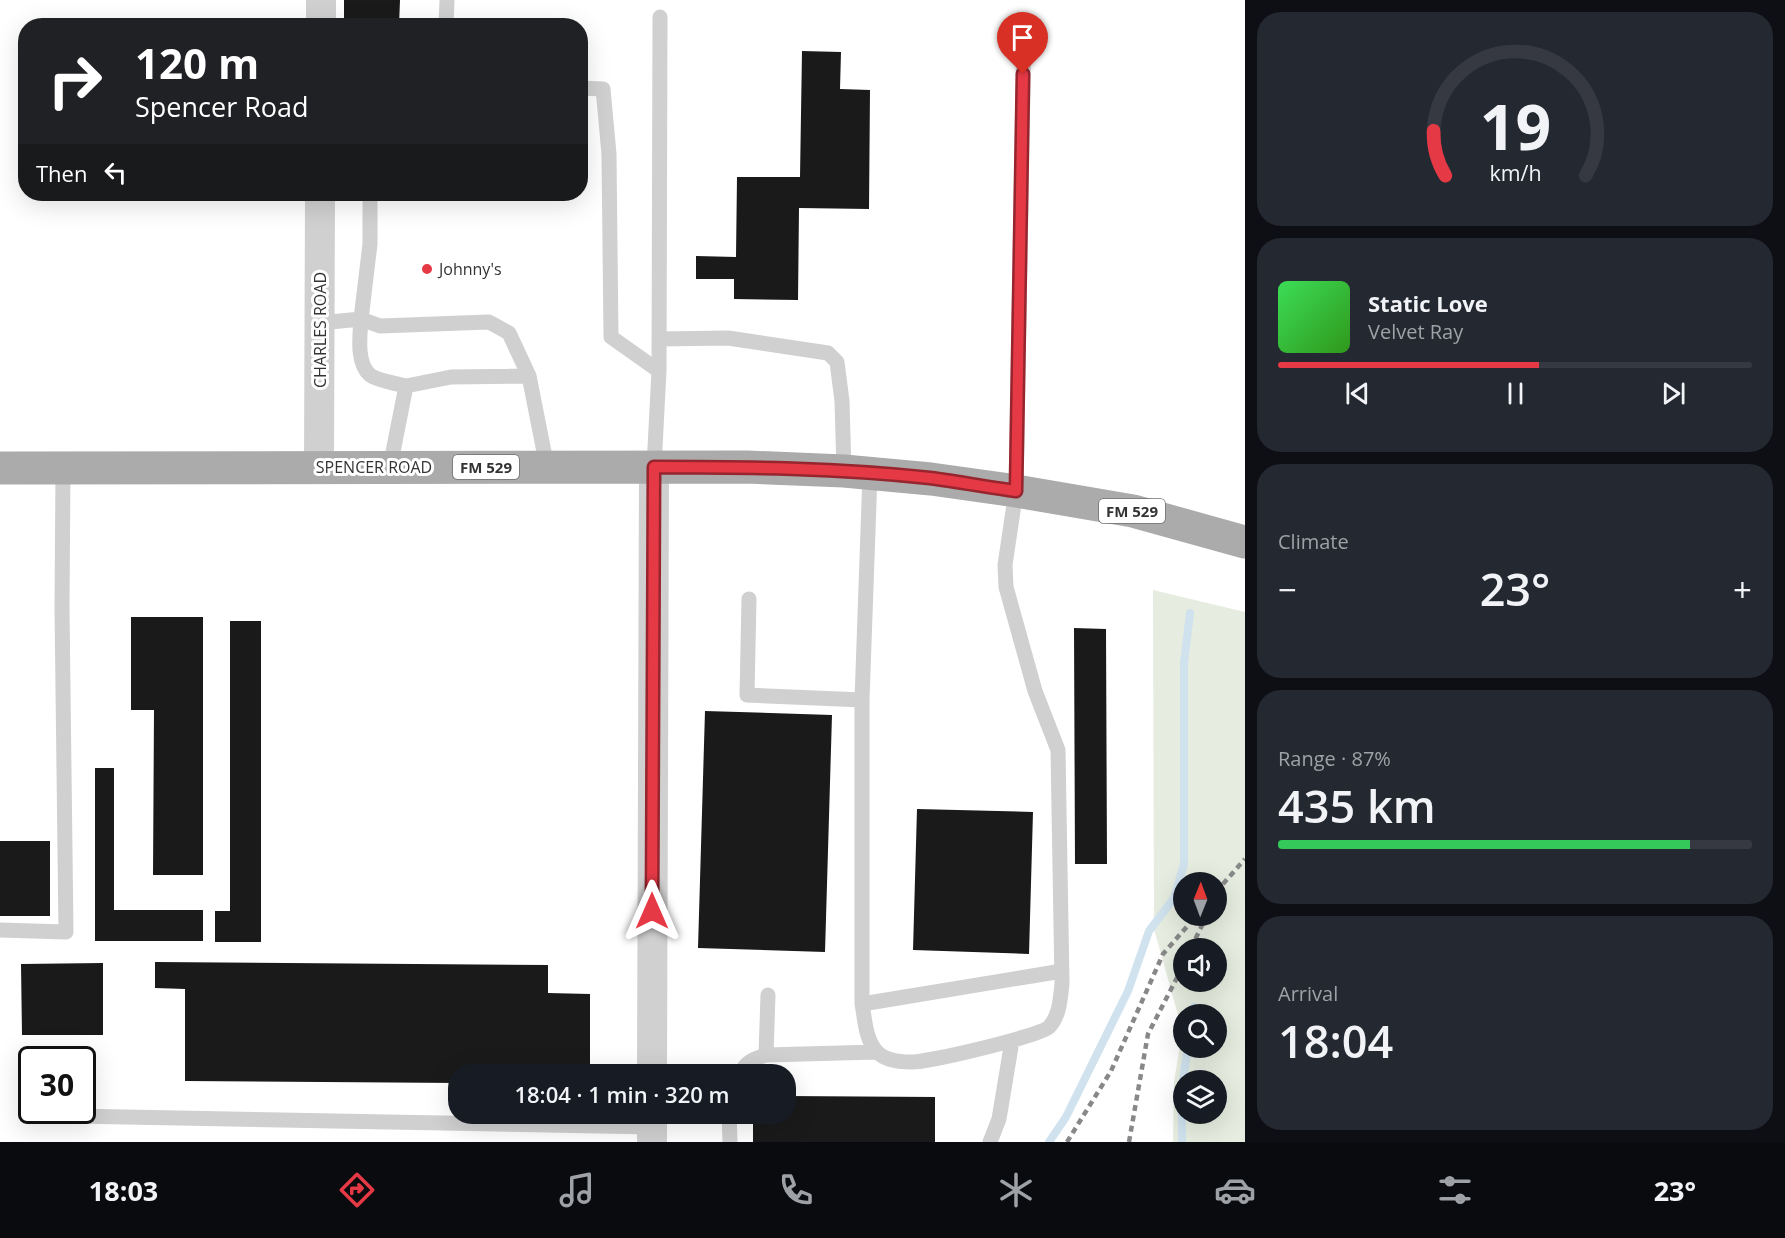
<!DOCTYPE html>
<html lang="en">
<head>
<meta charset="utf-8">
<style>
  body { margin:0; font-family:"Open Sans",sans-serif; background:#242831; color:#f1f3f6; height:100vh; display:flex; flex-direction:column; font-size:22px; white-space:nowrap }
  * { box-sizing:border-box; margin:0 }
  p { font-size:20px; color:#9ea1a6 }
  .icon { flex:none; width:33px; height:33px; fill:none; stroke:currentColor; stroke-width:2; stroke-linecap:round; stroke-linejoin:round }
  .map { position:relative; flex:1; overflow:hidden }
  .panel { display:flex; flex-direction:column; gap:12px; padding:12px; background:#0d0f14; width:540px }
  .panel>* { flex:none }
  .top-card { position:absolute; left:18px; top:18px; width:570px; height:183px; border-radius:24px; box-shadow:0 6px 24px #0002; background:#202124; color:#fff; overflow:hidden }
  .needle { width:39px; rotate:1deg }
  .fabs { position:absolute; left:1173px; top:872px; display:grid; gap:12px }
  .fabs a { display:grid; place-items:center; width:54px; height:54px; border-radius:50%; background:#171b24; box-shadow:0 6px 24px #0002; font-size:30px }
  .speed { position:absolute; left:18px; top:1046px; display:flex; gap:12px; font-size:30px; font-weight:700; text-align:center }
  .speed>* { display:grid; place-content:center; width:78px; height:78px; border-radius:50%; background:#171b24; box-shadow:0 6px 24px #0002; line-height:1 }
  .speed .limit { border:3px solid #111; border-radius:9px; background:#fff; color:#111 }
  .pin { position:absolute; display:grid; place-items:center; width:51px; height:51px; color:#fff; margin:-62px -26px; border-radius:50% 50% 50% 0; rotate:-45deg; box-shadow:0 0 6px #0007 }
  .pin .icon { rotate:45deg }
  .me { position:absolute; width:66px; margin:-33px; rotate:0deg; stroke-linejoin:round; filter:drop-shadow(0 0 4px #0008) }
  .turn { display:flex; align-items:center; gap:21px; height:126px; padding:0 18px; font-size:27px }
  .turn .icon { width:78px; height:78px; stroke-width:2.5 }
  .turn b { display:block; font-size:42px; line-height:51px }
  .then { display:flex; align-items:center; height:57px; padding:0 18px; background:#0003; gap:12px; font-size:22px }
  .big { font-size:45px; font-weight:600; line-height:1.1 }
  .panel .widget { flex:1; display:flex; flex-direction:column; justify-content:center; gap:9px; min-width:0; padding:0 21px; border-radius:24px; background:#242831 }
  .panel .dial { align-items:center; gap:0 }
  .dial svg { height:156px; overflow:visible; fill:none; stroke:#363941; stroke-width:7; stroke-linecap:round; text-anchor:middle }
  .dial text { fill:#f1f3f6; stroke:none }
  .song { display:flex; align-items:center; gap:18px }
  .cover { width:72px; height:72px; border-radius:9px; background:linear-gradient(135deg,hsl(130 70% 55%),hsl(110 70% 35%)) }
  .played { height:6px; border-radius:3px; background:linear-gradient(90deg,#e63946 55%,#363941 55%) }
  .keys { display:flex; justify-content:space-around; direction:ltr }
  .heat { display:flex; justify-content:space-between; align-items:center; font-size:33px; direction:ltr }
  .charge { height:9px; border-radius:4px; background:linear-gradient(90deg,#34c759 87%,#363941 0) }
  .trip { position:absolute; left:448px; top:1064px; width:348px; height:60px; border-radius:24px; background:#171b24; box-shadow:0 6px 24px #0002; font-weight:600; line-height:60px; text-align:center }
  .dock { display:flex; height:96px; justify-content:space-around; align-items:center; background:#090b0e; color:#9ea1a6 }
  .dock .icon { width:42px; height:42px }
  .dock .active { color:#e63946 }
  .dock b { font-size:27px; color:#f1f3f6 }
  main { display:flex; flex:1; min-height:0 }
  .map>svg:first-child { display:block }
</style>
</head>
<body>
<main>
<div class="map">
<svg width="1245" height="1142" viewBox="0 0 1245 1142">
  <rect width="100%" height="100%" fill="#fff"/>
  <path fill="#e6ecdf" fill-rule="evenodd" d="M1153 590 1245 612V1142H1173L1174 1082 1180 1045V1022L1154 929ZM1184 882H1216V915H1184ZM1184 948H1216V981H1184ZM1184 1014H1216V1047H1184ZM1184 1080H1216V1113H1184Z"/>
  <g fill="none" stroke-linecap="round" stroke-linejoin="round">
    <path stroke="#cfe2ee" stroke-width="8" d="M1193 1014 1194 1007
      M1049 1142 1066 1117 1128 991 1149 931 1174 898 1184 864V663L1190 613
      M1182 1142V1086L1188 1047"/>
  </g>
  <path fill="#1a1a1a" d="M344 0H400L399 26H344Z
    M802 51 841 52 840 89 870 90 869 209 799 208 798 300 734 299V279H696V256L736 257 737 177H800Z
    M131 617H203V875H153L154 710H131Z
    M230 621H261V942H215V911H230Z
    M1074 628 1106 629 1107 864H1075Z
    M705 711 832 715 825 952 698 948Z
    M95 768H114V910H203V941H95Z
    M917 809 1033 812 1029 954 913 950Z
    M0 841H50V916H0Z
    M155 962 548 965V993L590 994V1074H459V1083L185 1081V989L155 988Z
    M103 963V1035H22L21 964Z
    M786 1096 935 1097V1142H753V1113H786Z"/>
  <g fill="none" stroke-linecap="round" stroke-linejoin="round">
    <path stroke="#d0d0d0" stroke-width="15" d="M446 26 447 0
      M580 88 603 89 609 154 611 337 659 371 654 467
      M320 323 361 319 370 244V194
      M659 339 728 338 828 353 837 362 842 401 844 471
      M659 371 660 17
      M406 386C398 384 376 380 370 375 356 363 360 335 361 319L380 326 489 322 509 333 529 376
      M390 467 406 386 451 377 529 376 547 467
      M870 474 862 700V1004C865 1019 865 1039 877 1052 885 1060 899 1062 911 1062 926 1063 1040 1036 1049 1027 1060 1015 1060 1000 1062 984L1058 750 1035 691 1006 587 1005 565 1016 491 1024 28
      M749 599 747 695 862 700
      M0 930 66 932 62 608 63 468
      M768 995 766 1055 877 1052
      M862 1004 1062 971
      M741 1074C744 1062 756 1058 766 1055
      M729 1113 730 1142
      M74 1116 652 1127
      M990 1142 999 1119 1012 1041"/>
    <path stroke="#d0d0d0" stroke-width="30" d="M321 26V0
      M319 467 320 194
      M652 1074 654 467
      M652 1142V1113"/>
    <path stroke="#ababab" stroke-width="33" d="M0 468 747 467 844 471 931 479 1016 491 1133 511 1245 542"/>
    <path stroke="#888" stroke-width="4.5" stroke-dasharray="6 4.5" stroke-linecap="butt" d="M1216 892 1245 859
      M1191 948 1207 915
      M1067 1142 1111 1071 1163 954 1197 915
      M1129 1142 1148 1034 1184 964"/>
  </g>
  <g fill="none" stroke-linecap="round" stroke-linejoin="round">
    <defs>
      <path id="route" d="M652 911 654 467C746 467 838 468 930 478 959 482 988 487 1016 491L1023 74"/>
    </defs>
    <use href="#route" stroke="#96252e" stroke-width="15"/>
    <use href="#route" stroke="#e63946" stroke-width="10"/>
  </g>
  <circle fill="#e63946" stroke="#fff" stroke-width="2" cx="427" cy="269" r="6"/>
  <g text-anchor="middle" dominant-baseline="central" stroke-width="6" stroke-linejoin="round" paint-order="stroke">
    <g fill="#fff" stroke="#707070" stroke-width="1.5">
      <rect x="453" y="455" width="66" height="24" rx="4.5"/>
      <rect x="1099" y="499" width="66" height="24" rx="4.5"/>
    </g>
    <g font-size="15" font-weight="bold" fill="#333">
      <text x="486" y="467">FM 529</text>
      <text x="1132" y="511">FM 529</text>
    </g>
    <g font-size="16" fill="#333" stroke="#fff" text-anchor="start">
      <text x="439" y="269">Johnny's</text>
    </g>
    <g font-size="16" fill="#333" stroke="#fff">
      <text transform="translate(320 330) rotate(-90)">CHARLES ROAD</text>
      <text x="374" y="467">SPENCER ROAD</text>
    </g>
  </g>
</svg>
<div class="fabs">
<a><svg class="needle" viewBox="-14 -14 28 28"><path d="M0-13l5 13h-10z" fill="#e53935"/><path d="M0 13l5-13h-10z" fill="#9ea1a6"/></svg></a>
<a><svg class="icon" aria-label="sound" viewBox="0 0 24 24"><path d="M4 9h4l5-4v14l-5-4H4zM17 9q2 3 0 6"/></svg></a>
<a><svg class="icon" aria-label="search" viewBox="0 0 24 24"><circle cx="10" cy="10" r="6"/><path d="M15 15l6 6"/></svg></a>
<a><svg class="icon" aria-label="layers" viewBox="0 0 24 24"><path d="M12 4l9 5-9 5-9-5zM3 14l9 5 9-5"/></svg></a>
</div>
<div class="speed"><div class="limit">30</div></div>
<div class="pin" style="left:1023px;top:74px;background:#d93025"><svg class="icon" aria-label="arrive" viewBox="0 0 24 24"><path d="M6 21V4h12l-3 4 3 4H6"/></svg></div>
<svg class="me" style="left:652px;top:911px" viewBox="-20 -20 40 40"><path d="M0-17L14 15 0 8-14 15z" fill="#e63946" stroke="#fff" stroke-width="4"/></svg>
<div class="trip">18:04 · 1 min · 320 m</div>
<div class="top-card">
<div class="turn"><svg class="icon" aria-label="right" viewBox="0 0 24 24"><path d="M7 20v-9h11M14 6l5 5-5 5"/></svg><div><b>120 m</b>Spencer Road</div></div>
<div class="then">Then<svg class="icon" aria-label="left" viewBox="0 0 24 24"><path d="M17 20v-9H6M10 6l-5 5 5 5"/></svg></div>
</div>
</div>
<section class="panel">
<div class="widget dial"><svg viewBox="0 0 100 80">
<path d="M14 69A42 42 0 1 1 86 69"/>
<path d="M14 69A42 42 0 0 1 8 46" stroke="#e63946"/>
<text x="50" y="56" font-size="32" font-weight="700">19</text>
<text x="50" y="72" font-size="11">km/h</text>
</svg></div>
<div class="widget">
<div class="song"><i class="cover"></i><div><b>Static Love</b><p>Velvet Ray</p></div></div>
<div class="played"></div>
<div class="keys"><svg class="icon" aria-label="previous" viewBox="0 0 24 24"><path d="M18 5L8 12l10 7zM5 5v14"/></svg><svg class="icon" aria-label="pause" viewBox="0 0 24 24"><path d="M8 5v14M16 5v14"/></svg><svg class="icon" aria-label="next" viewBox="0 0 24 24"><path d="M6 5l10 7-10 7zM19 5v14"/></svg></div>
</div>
<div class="widget"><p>Climate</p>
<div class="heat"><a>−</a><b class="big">23°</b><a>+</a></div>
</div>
<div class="widget"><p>Range · 87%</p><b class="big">435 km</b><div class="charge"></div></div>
<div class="widget"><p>Arrival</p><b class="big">18:04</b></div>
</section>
</main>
<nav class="dock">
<b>18:03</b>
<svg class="icon active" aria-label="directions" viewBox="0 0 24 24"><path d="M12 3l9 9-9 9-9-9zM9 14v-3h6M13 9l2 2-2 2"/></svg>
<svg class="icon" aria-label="music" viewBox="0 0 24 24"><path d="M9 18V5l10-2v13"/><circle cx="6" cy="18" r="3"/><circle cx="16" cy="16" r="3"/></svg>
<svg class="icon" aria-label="phone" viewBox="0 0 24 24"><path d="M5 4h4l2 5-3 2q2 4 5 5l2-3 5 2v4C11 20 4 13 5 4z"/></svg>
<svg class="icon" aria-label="climate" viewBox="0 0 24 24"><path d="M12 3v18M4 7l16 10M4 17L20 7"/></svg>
<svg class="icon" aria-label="car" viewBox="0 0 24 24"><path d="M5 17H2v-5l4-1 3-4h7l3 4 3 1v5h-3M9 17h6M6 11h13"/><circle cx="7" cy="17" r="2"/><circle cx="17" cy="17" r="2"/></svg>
<svg class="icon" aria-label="filters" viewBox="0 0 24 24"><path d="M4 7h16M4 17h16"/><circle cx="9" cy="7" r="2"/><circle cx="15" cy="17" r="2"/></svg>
<b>23°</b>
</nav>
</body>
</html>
